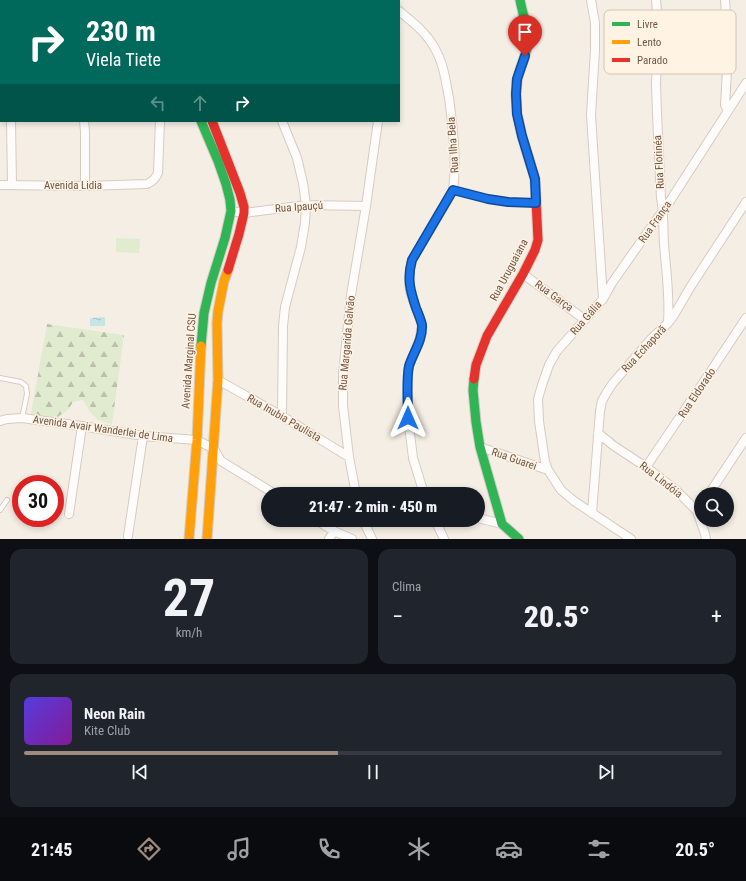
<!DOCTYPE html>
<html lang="pt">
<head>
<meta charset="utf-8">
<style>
  body { margin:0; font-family:"Roboto Condensed",sans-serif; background:#20242c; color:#f1f3f6; height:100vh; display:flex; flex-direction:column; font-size:15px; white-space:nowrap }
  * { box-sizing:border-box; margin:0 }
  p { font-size:13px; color:#9ea1a6 }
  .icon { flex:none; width:22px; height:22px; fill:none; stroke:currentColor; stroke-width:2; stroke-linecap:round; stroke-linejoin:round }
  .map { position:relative; height:539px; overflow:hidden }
  .details { display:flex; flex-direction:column; gap:10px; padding:10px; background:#0d0f14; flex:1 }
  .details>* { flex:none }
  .banner { position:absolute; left:0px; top:0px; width:400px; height:122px; box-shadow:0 2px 6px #0003; background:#00695c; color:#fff; overflow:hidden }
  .tools { position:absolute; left:694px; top:487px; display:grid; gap:8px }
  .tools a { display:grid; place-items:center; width:40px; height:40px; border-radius:50%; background:#171b24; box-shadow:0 2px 6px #0003; font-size:20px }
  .speed { position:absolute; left:12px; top:475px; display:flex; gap:8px; font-size:20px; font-weight:700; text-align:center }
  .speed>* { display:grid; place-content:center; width:52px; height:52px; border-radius:50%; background:#171b24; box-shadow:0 2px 6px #0003; line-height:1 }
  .speed .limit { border:6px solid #d22; background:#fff; color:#111 }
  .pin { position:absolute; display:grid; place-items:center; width:34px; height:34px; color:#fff; margin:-41px -17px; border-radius:50% 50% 50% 0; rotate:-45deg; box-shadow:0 0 4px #0007 }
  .pin .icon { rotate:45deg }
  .me { position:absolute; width:44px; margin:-22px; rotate:0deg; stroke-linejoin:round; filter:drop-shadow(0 0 3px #0008) }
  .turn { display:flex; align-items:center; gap:14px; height:84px; padding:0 20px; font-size:18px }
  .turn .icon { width:52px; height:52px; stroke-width:2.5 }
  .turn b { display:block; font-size:28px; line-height:34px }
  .lanes { display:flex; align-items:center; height:38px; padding:0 20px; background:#0003; justify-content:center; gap:20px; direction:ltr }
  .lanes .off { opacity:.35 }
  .big { font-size:30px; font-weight:800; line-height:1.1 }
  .details .widget { flex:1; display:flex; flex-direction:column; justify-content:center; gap:6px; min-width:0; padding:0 14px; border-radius:12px; background:#20242c }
  .details .dial { align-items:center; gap:0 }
  .dial b { font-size:52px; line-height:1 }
  .song { display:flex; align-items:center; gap:12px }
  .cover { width:48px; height:48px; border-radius:6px; background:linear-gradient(135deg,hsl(250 70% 55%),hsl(290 70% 35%)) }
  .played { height:4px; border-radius:2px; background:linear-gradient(90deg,#9f8b7e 45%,#363941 45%) }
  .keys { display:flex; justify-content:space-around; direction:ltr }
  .heat { display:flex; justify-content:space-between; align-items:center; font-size:22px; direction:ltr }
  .details .tiles { flex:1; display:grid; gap:10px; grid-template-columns:1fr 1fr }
  .widget:last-child { grid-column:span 2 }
  .trip { position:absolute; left:261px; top:487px; width:224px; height:40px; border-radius:20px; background:#171b24; box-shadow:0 2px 6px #0003; font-weight:800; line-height:40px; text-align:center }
  .menu { display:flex; height:64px; justify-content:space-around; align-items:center; background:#090b0e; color:#9ea1a6 }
  .menu .icon { width:28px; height:28px }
  .menu .on { color:#9f8b7e }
  .menu b { font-size:18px; color:#f1f3f6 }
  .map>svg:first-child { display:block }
</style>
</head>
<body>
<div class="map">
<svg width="746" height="539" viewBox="0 0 746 539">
  <defs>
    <pattern id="forest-firs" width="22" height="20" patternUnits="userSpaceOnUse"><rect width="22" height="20" fill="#e1ebd0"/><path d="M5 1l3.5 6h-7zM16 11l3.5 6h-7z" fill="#bbc1ab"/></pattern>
    <pattern id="water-ripples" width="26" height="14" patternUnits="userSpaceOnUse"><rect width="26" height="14" fill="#c8e4e4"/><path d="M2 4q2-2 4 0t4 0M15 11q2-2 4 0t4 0" fill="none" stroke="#a7bcbb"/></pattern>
  </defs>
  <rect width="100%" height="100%" fill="#f5eee5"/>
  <path fill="url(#forest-firs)" d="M47 324 124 335 112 424 98 420 90 412 83 400 73 402 68 410 56 418 31 414Z"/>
  <path fill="#e1ebd0" d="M116 238 140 239 139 253 116 252Z"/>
  <path fill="url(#water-ripples)" d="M105 317V326H90V318Z"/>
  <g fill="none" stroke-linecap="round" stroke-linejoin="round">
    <defs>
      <path id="lane" d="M453 191 488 199 508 202 535 203
        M0 378 21 382 26 386 27 394 22 418
        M0 510 7 500"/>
      <path id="street" d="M230 0 231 1
        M303 0V1
        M386 0 387 1
        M591 0 595 23V50L591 115 603 299
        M656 0 658 22V43L656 84 657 114 661 198C664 213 663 229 664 244 666 270 670 296 668 322
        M725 0 728 44 727 71 725 105 728 111
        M78 1V0
        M138 1 139 0
        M399 11C409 19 420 27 428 38 432 43 436 50 439 57 445 70 446 84 449 98 453 129 457 160 453 191L412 260 410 267 409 277 410 291 422 325 420 338 409 366 408 374V418L413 458 424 494
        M0 67 1 71
        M11 121 12 185
        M84 121 85 131V186
        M0 185 85 186 147 184C153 181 155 179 158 173L160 121
        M231 211 244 213 306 205 366 206
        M523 274 584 319
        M218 380 282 416 349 457
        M282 416 283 326 285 307 301 247 305 223 306 205 303 183 297 158 282 121
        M0 421 7 419 22 418 75 425 143 436 197 440 214 449 221 461 275 494
        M598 433 614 446 646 467 677 491 697 511 705 534 706 539
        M480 447 548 470
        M646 467 707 377 746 318
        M356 494 349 457 343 406V374L351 295 366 206 378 121
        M709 494 746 438
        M592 513 600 411 602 401 607 392 613 383 651 339 668 323 674 315 691 286 746 202
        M69 514 82 426
        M478 518 502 524
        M316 520 334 531 352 539
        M363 520 372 539
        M435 520 444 539
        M128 536 143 436
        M329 539 334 531
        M631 539 574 501 561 490 548 470 545 462 539 421 538 399 542 385 549 365 557 351 603 299 612 283 649 230 670 201 746 83"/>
      <path id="fast" d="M150 0V1
        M517 81C519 69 525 59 527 47 529 32 523 15 520 0
        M201 346 204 313 211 283 225 238 231 211 230 200 226 184 218 161 201 121
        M474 379 473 390 476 422 480 447 502 524 519 539"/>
      <path id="slow" d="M189 539 197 440 201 346
        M207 539 218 380 217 323 218 311 224 281 228 270"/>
      <path id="jam" d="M163 0V1
        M212 121 240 193 244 207V213L239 234 228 270
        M474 379 476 365 487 336 523 274 535 250 538 240 535 179 522 136 517 114 516 94 517 81"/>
    </defs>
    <use href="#lane" stroke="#d6cbc3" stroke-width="6"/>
    <use href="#street" stroke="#d6cbc3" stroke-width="10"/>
    <use href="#fast" stroke="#d5cbc2" stroke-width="11"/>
    <use href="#slow" stroke="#d5cbc2" stroke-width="11"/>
    <use href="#jam" stroke="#d5cbc2" stroke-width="11"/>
    <use href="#lane" stroke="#fefcfb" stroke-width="4"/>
    <use href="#street" stroke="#fefcfb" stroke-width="8"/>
    <use href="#fast" stroke="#30b455" stroke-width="9"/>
    <use href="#slow" stroke="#ff9f0a" stroke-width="9"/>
    <use href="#jam" stroke="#e5322d" stroke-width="9"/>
  </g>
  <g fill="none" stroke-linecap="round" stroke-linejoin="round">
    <defs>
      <path id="route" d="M408 418C408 404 406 380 409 366 413 353 423 340 422 325 421 320 418 313 416 308 410 290 407 279 412 260L453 190 488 199 508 202 536 203 535 179 522 136 517 114 516 94 517 79 525 56"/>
    </defs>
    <use href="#route" stroke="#114b97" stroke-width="10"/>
    <use href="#route" stroke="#1a73e8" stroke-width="7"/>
  </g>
  <g text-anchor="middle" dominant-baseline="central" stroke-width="3" stroke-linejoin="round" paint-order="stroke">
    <g font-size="11" fill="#715547" stroke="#fff4e4">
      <text transform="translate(453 145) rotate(-94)">Rua Ilha Bela</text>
      <text transform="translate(659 162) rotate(-93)">Rua Florinéa</text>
      <text x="73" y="185">Avenida Lidia</text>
      <text transform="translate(299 207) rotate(-4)">Rua Ipauçú</text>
      <text transform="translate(655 222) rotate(-55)">Rua França</text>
      <text transform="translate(509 270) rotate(-62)">Rua Uruguaiana</text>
      <text transform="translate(554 296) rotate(36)">Rua Garça</text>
      <text transform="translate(586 318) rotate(-49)">Rua Gália</text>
      <text transform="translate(347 343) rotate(-85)">Rua Margarida Galvão</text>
      <text transform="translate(644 349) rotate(-47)">Rua Echaporã</text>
      <text transform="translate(189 361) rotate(-86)">Avenida Marginal CSU</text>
      <text transform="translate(697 393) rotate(-56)">Rua Eldorado</text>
      <text transform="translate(284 418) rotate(30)">Rua Inubia Paulista</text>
      <text transform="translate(103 429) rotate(8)">Avenida Avair Wanderlei de Lima</text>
      <text transform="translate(514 459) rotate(19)">Rua Guarei</text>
      <text transform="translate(661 480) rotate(38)">Rua Lindóia</text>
    </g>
  </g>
  <rect x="604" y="10" width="132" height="64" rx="6" fill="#fff4e4" stroke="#d4c4b5" stroke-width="1"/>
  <rect x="612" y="22" width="18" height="4" fill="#30b455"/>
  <rect x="612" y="40" width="18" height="4" fill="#ff9f0a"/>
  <rect x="612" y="58" width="18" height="4" fill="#e5322d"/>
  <g font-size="11" fill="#715547">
    <text x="637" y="28">Livre</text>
    <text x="637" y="46">Lento</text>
    <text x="637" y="64">Parado</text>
  </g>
</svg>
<div class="tools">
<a><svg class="icon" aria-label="search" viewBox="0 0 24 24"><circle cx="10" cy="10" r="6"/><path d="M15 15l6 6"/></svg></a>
</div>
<div class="speed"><div class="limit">30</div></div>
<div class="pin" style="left:525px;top:56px;background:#d93025"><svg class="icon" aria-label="arrive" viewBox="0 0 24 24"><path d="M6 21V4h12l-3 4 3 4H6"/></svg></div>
<svg class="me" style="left:408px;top:418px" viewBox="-20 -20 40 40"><path d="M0-17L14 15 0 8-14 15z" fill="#1a73e8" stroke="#fff" stroke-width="4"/></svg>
<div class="trip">21:47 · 2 min · 450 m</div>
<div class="banner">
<div class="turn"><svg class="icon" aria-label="right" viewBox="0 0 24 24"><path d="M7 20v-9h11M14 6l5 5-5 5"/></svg><div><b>230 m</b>Viela Tiete</div></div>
<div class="lanes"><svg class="icon off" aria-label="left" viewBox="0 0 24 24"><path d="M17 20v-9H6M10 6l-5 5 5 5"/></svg><svg class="icon off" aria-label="ahead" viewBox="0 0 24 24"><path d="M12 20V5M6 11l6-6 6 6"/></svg><svg class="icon" aria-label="right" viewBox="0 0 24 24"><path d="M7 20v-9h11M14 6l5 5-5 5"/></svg></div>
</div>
</div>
<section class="details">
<div class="tiles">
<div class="widget dial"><b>27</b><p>km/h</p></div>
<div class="widget"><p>Clima</p>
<div class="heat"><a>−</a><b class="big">20.5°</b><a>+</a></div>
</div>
<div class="widget">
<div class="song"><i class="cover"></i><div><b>Neon Rain</b><p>Kite Club</p></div></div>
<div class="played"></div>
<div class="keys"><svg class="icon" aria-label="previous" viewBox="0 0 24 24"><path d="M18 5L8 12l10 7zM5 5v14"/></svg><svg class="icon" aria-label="pause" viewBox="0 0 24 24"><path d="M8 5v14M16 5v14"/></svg><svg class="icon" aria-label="next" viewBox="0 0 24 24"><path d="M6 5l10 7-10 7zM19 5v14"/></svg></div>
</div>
</div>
</section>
<nav class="menu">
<b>21:45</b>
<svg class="icon on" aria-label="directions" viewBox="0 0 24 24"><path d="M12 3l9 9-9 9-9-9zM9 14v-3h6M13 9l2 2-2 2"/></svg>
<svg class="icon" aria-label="music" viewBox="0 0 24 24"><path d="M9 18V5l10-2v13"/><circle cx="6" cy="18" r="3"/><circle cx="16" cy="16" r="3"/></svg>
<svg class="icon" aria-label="phone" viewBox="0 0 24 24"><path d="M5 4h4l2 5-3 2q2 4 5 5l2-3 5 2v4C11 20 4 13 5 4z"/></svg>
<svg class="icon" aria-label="climate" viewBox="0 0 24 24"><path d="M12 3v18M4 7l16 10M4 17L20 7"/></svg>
<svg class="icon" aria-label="car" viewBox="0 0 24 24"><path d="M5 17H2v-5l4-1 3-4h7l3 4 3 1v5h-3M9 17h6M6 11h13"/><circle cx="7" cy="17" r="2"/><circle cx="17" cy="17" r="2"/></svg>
<svg class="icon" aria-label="filters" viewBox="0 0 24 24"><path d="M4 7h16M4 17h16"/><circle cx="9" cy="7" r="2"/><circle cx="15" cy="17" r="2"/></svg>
<b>20.5°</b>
</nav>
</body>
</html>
